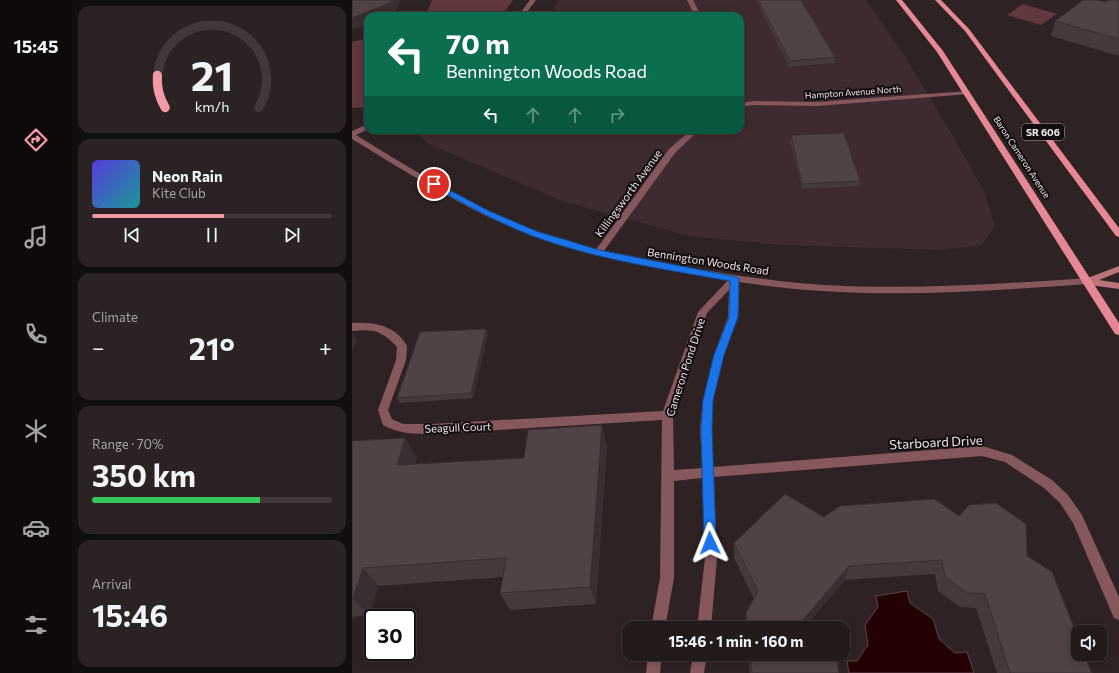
<!DOCTYPE html>
<html lang="en">
<head>
<meta charset="utf-8">
<style>
  body { margin:0; font-family:Commissioner,sans-serif; background:#2b2323; color:#f1f3f6; height:100vh; display:flex; flex-direction:column; font-size:15px; white-space:nowrap }
  * { box-sizing:border-box; margin:0 }
  p { font-size:13px; color:#a3a1a2 }
  .icon { flex:none; width:22px; height:22px; fill:none; stroke:currentColor; stroke-width:2; stroke-linecap:round; stroke-linejoin:round }
  .map { position:relative; flex:1; overflow:hidden }
  .side { display:flex; flex-direction:column; gap:6px; padding:6px; background:#130e0e; width:280px }
  .side>* { flex:none }
  .guide { position:absolute; left:12px; top:12px; width:380px; height:122px; border-radius:12px; box-shadow:0 2px 10px #0003,0 0 0 1px #403839; background:#0b6e4f; color:#fff; overflow:hidden }
  .controls { position:absolute; left:719px; top:625px; display:grid; gap:8px }
  .controls a { display:grid; place-items:center; width:36px; height:36px; border-radius:8px; background:#231a1a; box-shadow:0 2px 10px #0003,0 0 0 1px #403839; font-size:20px }
  .speed { position:absolute; left:12px; top:609px; display:flex; gap:8px; font-size:20px; font-weight:700; text-align:center }
  .speed>* { display:grid; place-content:center; width:52px; height:52px; border-radius:50%; background:#231a1a; box-shadow:0 2px 10px #0003,0 0 0 1px #403839; line-height:1 }
  .speed .limit { border:2px solid #111; border-radius:6px; background:#fff; color:#111 }
  .pin { position:absolute; display:grid; place-items:center; width:34px; height:34px; color:#fff; margin:-17px; border:2px solid #fff; border-radius:50%; box-shadow:0 1px 4px #0007 }
  .me { position:absolute; width:44px; margin:-22px; rotate:358deg; stroke-linejoin:round; filter:drop-shadow(0 0 3px #0008) }
  .turn { display:flex; align-items:center; gap:14px; height:84px; padding:0 16px; font-size:18px }
  .turn .icon { width:52px; height:52px; stroke-width:2.5 }
  .turn b { display:block; font-size:28px; line-height:34px }
  .lanes { display:flex; align-items:center; height:38px; padding:0 16px; background:#0003; justify-content:center; gap:20px; direction:ltr }
  .lanes .off { opacity:.35 }
  .big { font-size:30px; font-weight:700; line-height:1.1 }
  .side .tile { flex:1; display:flex; flex-direction:column; justify-content:center; gap:6px; min-width:0; padding:0 14px; border-radius:12px; background:#2b2323 }
  .side .dial { align-items:center; gap:0 }
  .dial svg { height:104px; overflow:visible; fill:none; stroke:#403839; stroke-width:7; stroke-linecap:round; text-anchor:middle }
  .dial text { fill:#f1f3f6; stroke:none }
  .song { display:flex; align-items:center; gap:12px }
  .cover { width:48px; height:48px; border-radius:6px; background:linear-gradient(135deg,hsl(250 70% 55%),hsl(180 70% 35%)) }
  .played { height:4px; border-radius:2px; background:linear-gradient(90deg,#f49aa5 55%,#403839 55%) }
  .keys { display:flex; justify-content:space-around; direction:ltr }
  .heat { display:flex; justify-content:space-between; align-items:center; font-size:22px; direction:ltr }
  .charge { height:6px; border-radius:3px; background:linear-gradient(90deg,#34c759 70%,#403839 0) }
  .trip { position:absolute; left:270px; top:621px; width:228px; height:40px; border-radius:12px; background:#231a1a; box-shadow:0 2px 10px #0003,0 0 0 1px #403839; font-weight:700; line-height:40px; text-align:center }
  main { display:flex; flex:1; min-height:0 }
  .tab-bar { display:flex; flex-direction:column; width:72px; justify-content:space-around; align-items:center; background:#0e0a0a; color:#a3a1a2 }
  .tab-bar .icon { width:28px; height:28px }
  .tab-bar .on { color:#f49aa5 }
  .tab-bar b { font-size:18px; color:#f1f3f6 }
  .map>svg:first-child { display:block }
</style>
</head>
<body>
<main>
<nav class="tab-bar">
<b>15:45</b>
<svg class="icon on" aria-label="directions" viewBox="0 0 24 24"><path d="M12 3l9 9-9 9-9-9zM9 14v-3h6M13 9l2 2-2 2"/></svg>
<svg class="icon" aria-label="music" viewBox="0 0 24 24"><path d="M9 18V5l10-2v13"/><circle cx="6" cy="18" r="3"/><circle cx="16" cy="16" r="3"/></svg>
<svg class="icon" aria-label="phone" viewBox="0 0 24 24"><path d="M5 4h4l2 5-3 2q2 4 5 5l2-3 5 2v4C11 20 4 13 5 4z"/></svg>
<svg class="icon" aria-label="climate" viewBox="0 0 24 24"><path d="M12 3v18M4 7l16 10M4 17L20 7"/></svg>
<svg class="icon" aria-label="car" viewBox="0 0 24 24"><path d="M5 17H2v-5l4-1 3-4h7l3 4 3 1v5h-3M9 17h6M6 11h13"/><circle cx="7" cy="17" r="2"/><circle cx="17" cy="17" r="2"/></svg>
<svg class="icon" aria-label="filters" viewBox="0 0 24 24"><path d="M4 7h16M4 17h16"/><circle cx="9" cy="7" r="2"/><circle cx="15" cy="17" r="2"/></svg>
</nav>
<section class="side">
<div class="tile dial"><svg viewBox="0 0 100 80">
<path d="M14 69A42 42 0 1 1 86 69"/>
<path d="M14 69A42 42 0 0 1 8 44" stroke="#f49aa5"/>
<text x="50" y="56" font-size="32" font-weight="700">21</text>
<text x="50" y="72" font-size="11">km/h</text>
</svg></div>
<div class="tile">
<div class="song"><i class="cover"></i><div><b>Neon Rain</b><p>Kite Club</p></div></div>
<div class="played"></div>
<div class="keys"><svg class="icon" aria-label="previous" viewBox="0 0 24 24"><path d="M18 5L8 12l10 7zM5 5v14"/></svg><svg class="icon" aria-label="pause" viewBox="0 0 24 24"><path d="M8 5v14M16 5v14"/></svg><svg class="icon" aria-label="next" viewBox="0 0 24 24"><path d="M6 5l10 7-10 7zM19 5v14"/></svg></div>
</div>
<div class="tile"><p>Climate</p>
<div class="heat"><a>−</a><b class="big">21°</b><a>+</a></div>
</div>
<div class="tile"><p>Range · 70%</p><b class="big">350 km</b><div class="charge"></div></div>
<div class="tile"><p>Arrival</p><b class="big">15:46</b></div>
</section>
<div class="map">
<svg width="767" height="673" viewBox="0 0 767 673">
  <rect width="100%" height="100%" fill="#2f2223"/>
  <path fill="#3e2b2d" d="M207 0H514L552 55 594 124 632 191 643 226 630 245 592 250 429 245 337 236 210 201 77 144 66 135 67 130H388V16H198Z"/>
  <path fill="#60383d" d="M80 0H161L149 16H64L76 10Z
    M671 4 705 14 689 25 655 15Z
    M16 38V107L0 108V42Z"/>
  <path fill="#230004" stroke="#604548" d="M555 591 558 603 581 619 587 639 603 653 615 652 622 673H497L495 661H505L516 645 513 625 526 607 524 596Z"/>
  <g fill="none" stroke-linecap="round" stroke-linejoin="round">
    <path fill="#86585d" fill-rule="evenodd" d="M335 0H341L349 16H343Z"/>
    <path fill="#86585d" fill-rule="evenodd" d="M616 91 618 92V94L465 106 401 105 388 107V103L401 101 465 102Z
      M339 130H347L323 153 249 255H243L242 253 243 251 317 149Z
      M382 276 387 279 386 317 372 355 361 400 360 428 361 467 630 446 660 455 700 480 716 495 730 515 767 597V620L762 618 721 523 708 503 692 488 653 462 630 456 362 477 365 558 359 628H345L353 558 350 478 322 481V578L313 628H299L308 578 310 420 80 434C63 434 47 434 31 425L26 410 44 360 45 347C29 330 22 329 0 331V323C22 322 43 325 55 346L54 360 36 410 40 419 51 424H80L311 411 346 312 379 277ZM377 290 376 317 362 355 351 400 348 428 350 468 322 470 321 415 355 313Z
      M296 654H310L308 673H294Z
      M341 654H355L352 673H338Z"/>
    <path fill="#86585d" fill-rule="evenodd" d="M178 0H184L172 16H166Z
      M16 124V129L4 135C61 170 119 206 182 231 226 248 274 257 320 265 370 273 421 282 472 285 560 290 648 284 736 278L741 281 736 284C648 290 559 297 470 291 420 288 371 280 322 271 272 262 222 253 176 234 114 210 57 174 0 139V131Z"/>
    <path fill="#bc737c" fill-rule="evenodd" d="M767 266V272L747 280 767 283V289L738 285 731 281 733 279Z"/>
    <path fill="#e68894" fill-rule="evenodd" d="M544 0H550L591 51 767 323V335L763 334 585 52Z
      M583 0H589L617 29 767 228V237L764 236 613 31Z"/>
  </g>
  <path fill="#46393a" d="M404 0H449L483 57V63L437 67Z
    M767 0V56L699 36 703 21 754 2Z
    M439 135 508 181V186L450 189 438 140Z
    M136 334 121 398 48 403 45 398Z
    M53 438 65 458 63 464 172 458 255 445 244 604 158 610 148 593 151 577 26 586 18 615 0 617V441Z
    M607 516 675 556 740 673H645L624 608 608 607 586 591 583 574 493 580 452 628H394V613L402 599 382 558V543L472 517Z
    M396 654H484L487 673H398Z"/>
  <path fill="#392e30" d="M40 0H49L42 14 37 16H16V24L1 30 0 27V18Z
    M134 329 136 334 121 398 119 393Z
    M0 332 5 340 0 353Z
    M250 425 255 445 244 604 238 587Z
    M53 438 65 458 57 484 45 465Z
    M497 566 493 580 452 628H444Z
    M11 568 26 586 18 615 1 599Z"/>
  <path fill="#514244" stroke="#392e30" d="M0 0H40L38 3 0 18Z
    M406 0H449L483 57 438 61Z
    M731 0H745L754 2 756 0H767V39L703 21Z
    M492 133 508 181 450 184 439 135Z
    M134 329 119 393 45 398 68 332Z
    M250 425 238 587 148 593 154 558 11 568 1 599H0V441L53 438 45 465 172 458 176 430Z
    M433 494 472 517 488 506 582 499 607 516 617 505 644 503 674 524 675 556 700 572 726 638V654H732L740 673H658L633 594 616 593 593 577 590 560 497 566 444 628H395L394 613 406 591 382 543Z
    M398 654H484L487 673H400Z"/>
  <path fill="#1a73e8" stroke="#114b97" d="M82 182 137 211 184 231 247 250 385 277 387 279 386 317 372 355 361 400 360 428 364 543 362 547 358 549 354 547 352 543 349 428 351 400 362 355 377 317 378 281C311 269 242 259 178 235 143 221 112 204 80 186V183Z"/>
  <g text-anchor="middle" dominant-baseline="central" stroke-width="4" stroke-linejoin="round" paint-order="stroke">
    <g font-size="9" fill="#efe6e7" stroke="#130d0e">
      <text transform="translate(501 92) rotate(-4)">Hampton Avenue North</text>
      <text transform="translate(670 157) rotate(57)">Baron Cameron Avenue</text>
    </g>
    <rect fill="#130d0e" stroke="#ada5a6" stroke-width="1" x="670" y="124" width="42" height="16" rx="3"/>
    <g font-size="10" font-weight="bold" fill="#efe6e7">
      <text x="691" y="132">SR 606</text>
    </g>
    <g font-size="11" fill="#efe6e7" stroke="#130d0e">
      <text transform="translate(276 193) rotate(-54)">Killingsworth Avenue</text>
      <text transform="translate(356 261) rotate(9)">Bennington Woods Road</text>
      <text transform="translate(333 367) rotate(-72)">Cameron Pond Drive</text>
      <text transform="translate(106 427) rotate(-2)">Seagull Court</text>
    </g>
    <g font-size="13" fill="#efe6e7" stroke="#130d0e">
      <text transform="translate(584 442) rotate(-3)">Starboard Drive</text>
    </g>
  </g>
</svg>
<div class="controls">
<a><svg class="icon" aria-label="sound" viewBox="0 0 24 24"><path d="M4 9h4l5-4v14l-5-4H4zM17 9q2 3 0 6"/></svg></a>
</div>
<div class="speed"><div class="limit">30</div></div>
<div class="pin" style="left:82px;top:184px;background:#d93025"><svg class="icon" aria-label="arrive" viewBox="0 0 24 24"><path d="M6 21V4h12l-3 4 3 4H6"/></svg></div>
<svg class="me" style="left:358px;top:543px" viewBox="-20 -20 40 40"><path d="M0-17L14 15 0 8-14 15z" fill="#1a73e8" stroke="#fff" stroke-width="4"/></svg>
<div class="trip">15:46 · 1 min · 160 m</div>
<div class="guide">
<div class="turn"><svg class="icon" aria-label="left" viewBox="0 0 24 24"><path d="M17 20v-9H6M10 6l-5 5 5 5"/></svg><div><b>70 m</b>Bennington Woods Road</div></div>
<div class="lanes"><svg class="icon" aria-label="left" viewBox="0 0 24 24"><path d="M17 20v-9H6M10 6l-5 5 5 5"/></svg><svg class="icon off" aria-label="ahead" viewBox="0 0 24 24"><path d="M12 20V5M6 11l6-6 6 6"/></svg><svg class="icon off" aria-label="ahead" viewBox="0 0 24 24"><path d="M12 20V5M6 11l6-6 6 6"/></svg><svg class="icon off" aria-label="right" viewBox="0 0 24 24"><path d="M7 20v-9h11M14 6l5 5-5 5"/></svg></div>
</div>
</div>
</main>
</body>
</html>
